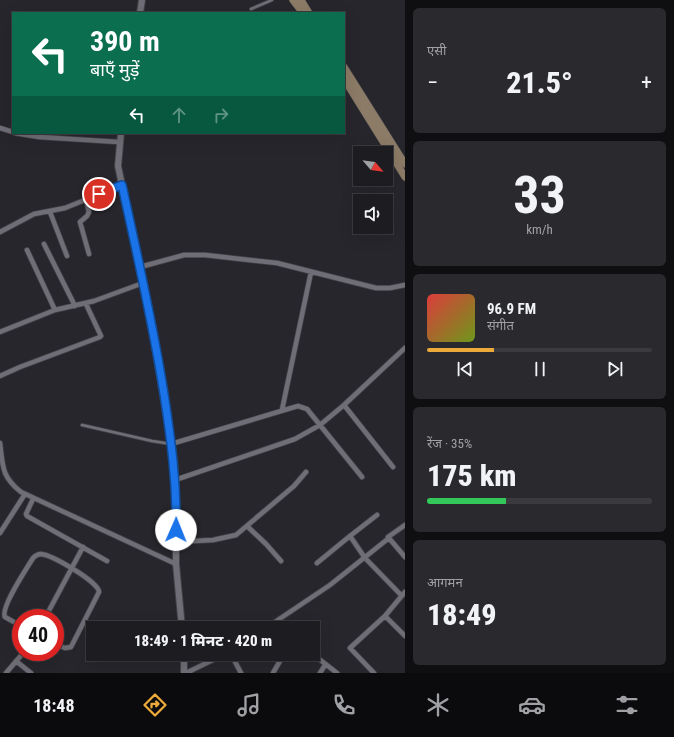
<!DOCTYPE html>
<html lang="hi">
<head>
<meta charset="utf-8">
<style>
  body { margin:0; font-family:"Roboto Condensed","Noto Sans Devanagari",sans-serif; background:#29292e; color:#f1f3f6; height:100vh; display:flex; flex-direction:column; font-size:15px; white-space:nowrap }
  * { box-sizing:border-box; margin:0 }
  p { font-size:13px; color:#a0a1a5 }
  .icon { flex:none; width:22px; height:22px; fill:none; stroke:currentColor; stroke-width:2; stroke-linecap:round; stroke-linejoin:round }
  .map { position:relative; flex:1; overflow:hidden }
  .panel { display:flex; flex-direction:column; gap:8px; padding:8px; background:#0f0f12; width:269px }
  .panel>* { flex:none }
  .banner { position:absolute; left:12px; top:12px; width:333px; height:122px; border-radius:0px; box-shadow:0 4px 16px #0002,0 0 0 1px #3a3a3f; background:#0b6e4f; color:#fff; overflow:hidden }
  .needle { width:26px; rotate:118deg }
  .buttons { position:absolute; left:353px; top:146px; display:grid; gap:8px }
  .buttons a { display:grid; place-items:center; width:40px; height:40px; border-radius:0px; background:#1c1c21; box-shadow:0 4px 16px #0002,0 0 0 1px #3a3a3f; font-size:20px }
  .speed { position:absolute; left:12px; top:609px; display:flex; gap:8px; font-size:20px; font-weight:700; text-align:center }
  .speed>* { display:grid; place-content:center; width:52px; height:52px; border-radius:50%; background:#1c1c21; box-shadow:0 4px 16px #0002,0 0 0 1px #3a3a3f; line-height:1 }
  .speed .limit { border:6px solid #d22; background:#fff; color:#111 }
  .pin { position:absolute; display:grid; place-items:center; width:34px; height:34px; color:#fff; margin:-17px; border:2px solid #fff; border-radius:50%; box-shadow:0 1px 4px #0007 }
  .me { position:absolute; width:44px; margin:-22px; rotate:1deg; stroke-linejoin:round; filter:drop-shadow(0 0 3px #0008) }
  .turn { display:flex; align-items:center; gap:14px; height:84px; padding:0 12px; font-size:18px }
  .turn .icon { width:52px; height:52px; stroke-width:2.5 }
  .turn b { display:block; font-size:28px; line-height:34px }
  .lanes { display:flex; align-items:center; height:38px; padding:0 12px; background:#0003; justify-content:center; gap:20px; direction:ltr }
  .lanes .off { opacity:.35 }
  .big { font-size:30px; font-weight:800; line-height:1.1 }
  .panel .tile { flex:1; display:flex; flex-direction:column; justify-content:center; gap:6px; min-width:0; padding:0 14px; border-radius:6px; background:#29292e }
  .panel .dial { align-items:center; gap:0 }
  .dial b { font-size:52px; line-height:1 }
  .song { display:flex; align-items:center; gap:12px }
  .cover { width:48px; height:48px; border-radius:6px; background:linear-gradient(135deg,hsl(0 70% 55%),hsl(80 70% 35%)) }
  .played { height:4px; border-radius:2px; background:linear-gradient(90deg,#ebaa39 30%,#3a3a3f 30%) }
  .keys { display:flex; justify-content:space-around; direction:ltr }
  .heat { display:flex; justify-content:space-between; align-items:center; font-size:22px; direction:ltr }
  .charge { height:6px; border-radius:3px; background:linear-gradient(90deg,#34c759 35%,#3a3a3f 0) }
  .trip { position:absolute; left:86px; top:621px; width:234px; height:40px; border-radius:0px; background:#1c1c21; box-shadow:0 4px 16px #0002,0 0 0 1px #3a3a3f; font-weight:800; line-height:40px; text-align:center }
  .menu { display:flex; height:64px; justify-content:space-around; align-items:center; background:#0b0b0d; color:#a0a1a5 }
  .menu .icon { width:28px; height:28px }
  .menu .selected { color:#ebaa39 }
  .menu b { font-size:18px; color:#f1f3f6 }
  main { display:flex; flex:1; min-height:0 }
  .map>svg:first-child { display:block }
</style>
</head>
<body>
<main>
<div class="map">
<svg width="405" height="673" viewBox="0 0 405 673">
  <rect width="100%" height="100%" fill="#26262c"/>
  <g fill="none" stroke-linecap="round" stroke-linejoin="round">
    <defs>
      <path id="service" d="M251 9 272 0
        M82 425 152 441 171 444"/>
      <path id="minor" d="M0 128 13 132
        M15 133 39 137 119 142
        M86 199 89 212 87 216 80 222 89 254
        M50 212 67 256
        M0 232 34 214 65 208 122 185
        M44 244 75 306
        M27 250 55 310
        M140 267 184 255H205L277 263 376 288H390L405 285
        M0 332 55 310 94 301 143 283
        M0 376 20 367 100 337 101 336 86 304
        M344 405 393 467
        M282 410 311 272
        M0 443C3 466 1 476 21 492L176 564
        M171 444 298 406 307 409 362 477
        M175 480 295 439 320 425 344 405 405 348
        M33 499 26 514 27 516 107 561
        M405 525 388 537 405 557
        M247 526 266 544 281 561
        M0 533 25 494
        M350 536 377 515
        M176 542 213 540 236 535 294 486 306 472
        M317 563 350 536 365 558 401 595
        M385 616 405 636
        M45 618 83 547
        M21 626 5 617C0 608 27 568 33 558 35 556 38 554 41 554 52 555 99 582 99 592L71 647 65 648 55 644
        M266 628 330 585 389 538
        M231 654 241 673
        M310 654 314 655 337 673
        M16 661 31 673
        M6 673 24 652
        M186 673 225 654
        M273 673 284 654
        M320 673 325 665
        M374 673 350 648 385 616 405 592"/>
      <path id="tertiary" d="M140 13 142 0
        M121 133 118 166 152 327 174 461 176 506V564L182 628
        M184 654V673"/>
      <path id="secondary" d="M293 0 303 13
        M301 0 309 13
        M344 67 405 164
        M344 79 405 177"/>
    </defs>
    <use href="#service" stroke="#424247" stroke-width="4"/>
    <use href="#minor" stroke="#424247" stroke-width="6"/>
    <use href="#tertiary" stroke="#424247" stroke-width="8"/>
    <use href="#secondary" stroke="#424247" stroke-width="8"/>
    <use href="#service" stroke="#6f6e76" stroke-width="2.5"/>
    <use href="#minor" stroke="#6f6e76" stroke-width="4.5"/>
    <use href="#tertiary" stroke="#6f6e76" stroke-width="6"/>
    <use href="#secondary" stroke="#8c7b66" stroke-width="7"/>
  </g>
  <g fill="none" stroke-linecap="round" stroke-linejoin="round">
    <defs>
      <path id="route" d="M99 194 122 185C137 254 153 324 164 394 171 439 177 484 176 530"/>
    </defs>
    <use href="#route" stroke="#114b97" stroke-width="10"/>
    <use href="#route" stroke="#1a73e8" stroke-width="7"/>
  </g>
</svg>
<div class="buttons">
<a><svg class="needle" viewBox="-14 -14 28 28"><path d="M0-13l5 13h-10z" fill="#e53935"/><path d="M0 13l5-13h-10z" fill="#a0a1a5"/></svg></a>
<a><svg class="icon" aria-label="sound" viewBox="0 0 24 24"><path d="M4 9h4l5-4v14l-5-4H4zM17 9q2 3 0 6"/></svg></a>
</div>
<div class="speed"><div class="limit">40</div></div>
<div class="pin" style="left:99px;top:194px;background:#d93025"><svg class="icon" aria-label="arrive" viewBox="0 0 24 24"><path d="M6 21V4h12l-3 4 3 4H6"/></svg></div>
<svg class="me" style="left:176px;top:530px" viewBox="-20 -20 40 40"><circle r="19" fill="#fff"/><path d="M0-13L10 11 0 6-10 11z" fill="#1a73e8"/></svg>
<div class="trip">18:49 · 1 मिनट · 420 m</div>
<div class="banner">
<div class="turn"><svg class="icon" aria-label="left" viewBox="0 0 24 24"><path d="M17 20v-9H6M10 6l-5 5 5 5"/></svg><div><b>390 m</b>बाएँ मुड़ें</div></div>
<div class="lanes"><svg class="icon" aria-label="left" viewBox="0 0 24 24"><path d="M17 20v-9H6M10 6l-5 5 5 5"/></svg><svg class="icon off" aria-label="ahead" viewBox="0 0 24 24"><path d="M12 20V5M6 11l6-6 6 6"/></svg><svg class="icon off" aria-label="right" viewBox="0 0 24 24"><path d="M7 20v-9h11M14 6l5 5-5 5"/></svg></div>
</div>
</div>
<section class="panel">
<div class="tile"><p>एसी</p>
<div class="heat"><a>−</a><b class="big">21.5°</b><a>+</a></div>
</div>
<div class="tile dial"><b>33</b><p>km/h</p></div>
<div class="tile">
<div class="song"><i class="cover"></i><div><b>96.9 FM</b><p>संगीत</p></div></div>
<div class="played"></div>
<div class="keys"><svg class="icon" aria-label="previous" viewBox="0 0 24 24"><path d="M18 5L8 12l10 7zM5 5v14"/></svg><svg class="icon" aria-label="pause" viewBox="0 0 24 24"><path d="M8 5v14M16 5v14"/></svg><svg class="icon" aria-label="next" viewBox="0 0 24 24"><path d="M6 5l10 7-10 7zM19 5v14"/></svg></div>
</div>
<div class="tile"><p>रेंज · 35%</p><b class="big">175 km</b><div class="charge"></div></div>
<div class="tile"><p>आगमन</p><b class="big">18:49</b></div>
</section>
</main>
<nav class="menu">
<b>18:48</b>
<svg class="icon selected" aria-label="directions" viewBox="0 0 24 24"><path d="M12 3l9 9-9 9-9-9zM9 14v-3h6M13 9l2 2-2 2"/></svg>
<svg class="icon" aria-label="music" viewBox="0 0 24 24"><path d="M9 18V5l10-2v13"/><circle cx="6" cy="18" r="3"/><circle cx="16" cy="16" r="3"/></svg>
<svg class="icon" aria-label="phone" viewBox="0 0 24 24"><path d="M5 4h4l2 5-3 2q2 4 5 5l2-3 5 2v4C11 20 4 13 5 4z"/></svg>
<svg class="icon" aria-label="climate" viewBox="0 0 24 24"><path d="M12 3v18M4 7l16 10M4 17L20 7"/></svg>
<svg class="icon" aria-label="car" viewBox="0 0 24 24"><path d="M5 17H2v-5l4-1 3-4h7l3 4 3 1v5h-3M9 17h6M6 11h13"/><circle cx="7" cy="17" r="2"/><circle cx="17" cy="17" r="2"/></svg>
<svg class="icon" aria-label="filters" viewBox="0 0 24 24"><path d="M4 7h16M4 17h16"/><circle cx="9" cy="7" r="2"/><circle cx="15" cy="17" r="2"/></svg>
</nav>
</body>
</html>
